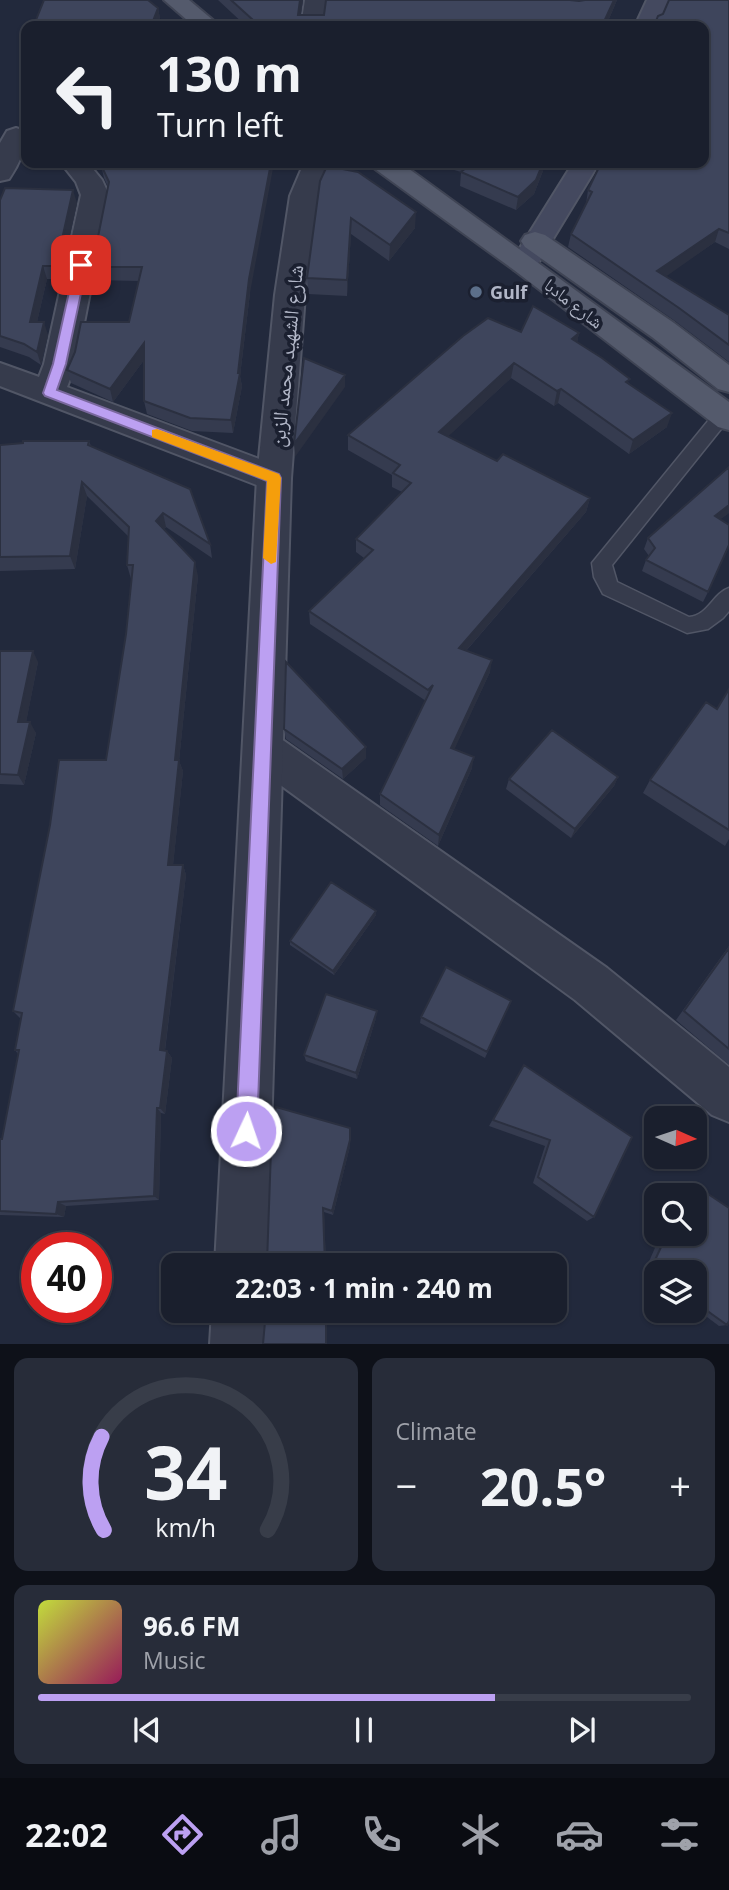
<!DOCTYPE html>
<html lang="en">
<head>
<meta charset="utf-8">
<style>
  body { margin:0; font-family:"Open Sans","Noto Naskh Arabic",sans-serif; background:#272c39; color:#f1f3f6; height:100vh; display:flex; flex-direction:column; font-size:26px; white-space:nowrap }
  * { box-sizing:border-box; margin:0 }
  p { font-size:23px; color:#9fa2aa }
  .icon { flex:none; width:38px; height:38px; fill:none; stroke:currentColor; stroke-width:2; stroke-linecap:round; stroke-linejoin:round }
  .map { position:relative; height:1344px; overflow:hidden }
  .side { display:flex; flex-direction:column; gap:14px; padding:14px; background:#0e1119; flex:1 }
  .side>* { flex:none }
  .top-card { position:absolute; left:21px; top:21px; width:688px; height:147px; border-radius:14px; box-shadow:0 2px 5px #0004,0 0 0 2px #383d49; background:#1a1f2d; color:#f1f3f6; overflow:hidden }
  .needle { width:46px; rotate:93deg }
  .buttons { position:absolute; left:644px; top:1106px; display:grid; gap:14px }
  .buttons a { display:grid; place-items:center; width:63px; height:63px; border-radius:14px; background:#1a1f2d; box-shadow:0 2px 5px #0004,0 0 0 2px #383d49; font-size:35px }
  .speed { position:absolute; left:21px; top:1232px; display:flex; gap:14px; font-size:35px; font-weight:700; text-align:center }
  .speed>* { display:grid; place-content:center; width:91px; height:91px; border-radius:50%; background:#1a1f2d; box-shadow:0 2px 5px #0004,0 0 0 2px #383d49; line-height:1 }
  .speed .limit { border:10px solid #d22; background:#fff; color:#111 }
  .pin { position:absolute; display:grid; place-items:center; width:60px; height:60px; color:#fff; margin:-30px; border-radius:14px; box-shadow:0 4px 10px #0006 }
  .me { position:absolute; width:77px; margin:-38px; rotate:3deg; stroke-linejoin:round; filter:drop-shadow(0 0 5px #0008) }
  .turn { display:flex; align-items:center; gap:24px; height:147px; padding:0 21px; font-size:32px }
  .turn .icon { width:91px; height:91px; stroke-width:2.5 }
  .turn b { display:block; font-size:49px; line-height:60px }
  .big { font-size:52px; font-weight:700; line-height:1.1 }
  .side .card { flex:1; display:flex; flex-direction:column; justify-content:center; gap:10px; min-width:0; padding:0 24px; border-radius:14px; background:#272c39 }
  .side .dial { align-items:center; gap:0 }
  .dial svg { height:182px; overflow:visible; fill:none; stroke:#383d49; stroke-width:7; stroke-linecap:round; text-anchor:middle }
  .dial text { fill:#f1f3f6; stroke:none }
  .song { display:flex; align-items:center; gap:21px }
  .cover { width:84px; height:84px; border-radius:10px; background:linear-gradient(135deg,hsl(70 70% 55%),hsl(330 70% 35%)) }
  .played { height:7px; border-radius:4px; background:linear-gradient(90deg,#bca0f2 70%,#383d49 70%) }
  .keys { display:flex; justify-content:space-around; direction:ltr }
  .heat { display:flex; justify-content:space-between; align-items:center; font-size:38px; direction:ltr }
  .side .tiles { flex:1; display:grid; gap:14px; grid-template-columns:1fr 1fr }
  .card:last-child { grid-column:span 2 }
  .trip { position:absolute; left:161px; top:1253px; width:406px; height:70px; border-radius:14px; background:#1a1f2d; box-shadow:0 2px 5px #0004,0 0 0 2px #383d49; font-weight:700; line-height:70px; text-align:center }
  .dock { display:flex; height:112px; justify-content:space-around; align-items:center; background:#0a0c12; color:#9fa2aa }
  .dock .icon { width:49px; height:49px }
  .dock .active { color:#bca0f2 }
  .dock b { font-size:32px; color:#f1f3f6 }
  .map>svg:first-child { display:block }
</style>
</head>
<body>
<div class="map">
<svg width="729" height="1344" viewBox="0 0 729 1344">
  <rect width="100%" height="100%" fill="#22293c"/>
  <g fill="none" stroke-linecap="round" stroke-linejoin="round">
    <defs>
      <path id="service" d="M723 408 729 410V419L612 565 617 582 689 617C709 615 712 594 729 588V611L723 618 708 629 687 633 603 594 594 577 592 563 717 410Z"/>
      <path id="minor" d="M305 0H327L323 26H301Z
        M16 128 25 131C28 146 18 166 9 179L0 181V143L7 131Z
        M61 163H88L102 180 109 195 76 364 67 387 286 469 291 478 286 487 274 491 262 487 0 386V363L39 377 44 364 81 195 76 182Z
        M263 731 277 736 607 968 729 1067V1122L712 1115 575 1000 249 762 243 749 249 736Z"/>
      <path id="tertiary" d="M304 163H330L318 196 305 295 291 478 267 1265H215L257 478 275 295 290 196Z
        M212 1311H266L264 1344H210Z"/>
      <path id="secondary" d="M647 0H669L658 26H635Z
        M573 163H599L534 270 524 273 514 270 510 264Z"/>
      <path id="primary" d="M164 0H189L220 26H194Z
        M371 163H401L729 402V430L718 427 514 270 375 169Z
        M535 232 545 235 674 323 729 365V392L718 389 652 337 525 247 521 241 525 235Z"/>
    </defs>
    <use href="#service" stroke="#515666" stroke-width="3"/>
    <use href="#minor" stroke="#515666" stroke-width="4"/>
    <use href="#tertiary" stroke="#515666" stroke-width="4"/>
    <use href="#secondary" stroke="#515666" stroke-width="4"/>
    <use href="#primary" stroke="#3f4454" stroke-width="4"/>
    <use href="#service" fill="#363b4c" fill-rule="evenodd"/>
    <use href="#minor" fill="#363b4c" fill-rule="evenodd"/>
    <use href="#tertiary" fill="#363b4c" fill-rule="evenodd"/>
    <use href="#secondary" fill="#44495f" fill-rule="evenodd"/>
    <use href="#primary" fill="#545a6c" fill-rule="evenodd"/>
  </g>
  <path fill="#353b4f" d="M218 0H303L301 15H324L579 1 585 0H617L606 26H246Z
    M729 0V249L715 242 665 276 729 315V362L675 321 568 247 571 234 586 204 588 190 704 163 663 14Z
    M158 8 161 24 160 26H37L36 20Z
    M430 163H546L534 194 516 210 460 186 461 172Z
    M101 165 250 293 240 376 242 386 233 433 192 431 147 414 144 401V360L113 402 71 383 67 370 129 322 139 281 95 280 92 267 108 187 104 178Z
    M320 181 415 228 389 261 351 234 347 296 308 294 307 278Z
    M0 200 77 203 60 279H47L37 322 48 335 41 365 29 357 0 347Z
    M521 332 579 333 577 342 629 383 667 427 629 454 558 403 554 406 511 378 448 436 497 461 590 498 586 512 466 651 490 672 454 749 472 768 438 846 380 805V794L426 701 310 624 309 611 364 558 356 552V539L402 492 392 487V475L348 450V435Z
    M89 441 91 446 210 544 212 558 166 527 164 530 198 576 179 761 183 771 173 865H183L186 875 165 1051H167L172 1058 165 1114 161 1113 159 1200 66 1206 64 1217 0 1215V1139H2L18 1054 15 1050 21 1019 13 1011 106 760 126 634 132 579H131L127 565 129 537 87 496 75 569 0 571V445Z
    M729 513 720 519 708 592 703 602 642 571 646 560 649 556 644 549 648 538Z
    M0 651 38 662 26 722 36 733 24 785 0 784Z
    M729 689V839L725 846 643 793 650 780 717 709Z
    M284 729 366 747V758L343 779 286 739Z
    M618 777 614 786 571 838 506 789 509 779Z
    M376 911V915L334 975 290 945V941Z
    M729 946V1065L676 1020Z
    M511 1001 485 1058 420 1023 421 1017Z
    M376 1018 357 1079 306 1061 304 1055Z
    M524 1065 594 1217 587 1221 533 1183 545 1146 489 1126Z
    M350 1146 333 1215 324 1212 326 1265H259L267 1263Z
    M690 1182 729 1208V1321L727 1325 719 1326 695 1308V1272H656V1282L644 1273 661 1234H695V1195H679L683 1186Z"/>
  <path fill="#2b3040" d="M300 0H303L299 26 298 15Z
    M614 0H617L606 26H602Z
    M158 8 161 24 160 26H151Z
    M271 163H274L250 293 240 376 242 386 233 433 231 420 249 279Z
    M543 163H546L534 194 516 210 518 197Z
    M73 190 77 203 60 279 56 266Z
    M416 212 415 228 389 261 390 245Z
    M351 218V234L347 296V280Z
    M719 229 715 242 654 285 657 271Z
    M43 266 47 279 34 335 30 322Z
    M44 322 48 335 41 365 37 352Z
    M579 333 576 348 572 339Z
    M144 343 147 356 113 402 110 389Z
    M514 363 511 378 438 446 439 432Z
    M345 375V387L295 457 294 444Z
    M561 389 558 403 554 406 557 391Z
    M672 413 667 427 629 454 633 440Z
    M82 482 87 496 75 569 70 556Z
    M590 498 586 512 457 661 459 648Z
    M729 505V513L710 527 715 516Z
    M163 513 166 527 160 535 156 521Z
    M195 562 198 576 179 761 183 771 172 875 168 865 175 760Z
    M33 651 38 662 24 733 18 722Z
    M492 660 490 672 450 759 451 748Z
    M30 722 36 733 24 785 18 775Z
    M366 747V758L343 779 342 769Z
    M474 757 472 768 438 846 439 835Z
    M618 777 614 786 571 838 575 829Z
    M183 865 186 875 164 1057 160 1050Z
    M376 911V915L334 975 333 971Z
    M377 1011 376 1018 357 1079 356 1073Z
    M167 1051 172 1058 165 1114 160 1108Z
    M157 1108 161 1113 159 1200 154 1196Z
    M350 1128V1146L333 1215 332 1211Z
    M58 1202 66 1206 64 1217 56 1214Z
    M323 1208 324 1212 326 1265H325Z
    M326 1311H327V1344H326Z"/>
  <path fill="#3e455c" stroke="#2b3040" stroke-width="2" d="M44 0H148L158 8 151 26 36 20Z
    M231 0H300L298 15H324L326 0H570L579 1 585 0H614L602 26H317L253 20Z
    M669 0H729V233L719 229 657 271 729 315V345L679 308 571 234 592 192 588 190 601 163H704V26H654L658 16 663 14Z
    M101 163H271L249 279 238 373H240L231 420 190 418 144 401V343L110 389 67 370 75 352 81 322H129L142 267H92L109 182 101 165Z
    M472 163H543L536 180 518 197 461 172Z
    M327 166 358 172 416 212 390 245 351 218 347 280 307 278 320 181Z
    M5 188 73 190 56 266H43L30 322H44L37 352 24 344 0 336V200Z
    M533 306 579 333 572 339 602 358 630 379 626 382 672 413 633 440 561 389 557 391 514 363 439 432 497 461 503 454 590 498 459 648 492 660 451 748 474 757 439 835 380 794 433 685 428 690 309 611 373 550 356 539 411 483 393 473 400 465 348 435 463 336 488 318 521 332Z
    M304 358 345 375 294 444Z
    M23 441H89L88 445 190 489 210 544 163 513 156 521 195 562 175 760H179L168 865H183L160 1050 167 1051 160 1108H157L154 1196 58 1202 56 1214 0 1211V1139H2L19 1050H15L22 1013 13 1011 50 825 59 760H106L126 634 133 565H127L129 527 82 482 70 556 0 557V445L23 443Z
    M729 467V505L715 516 729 525V545L708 592 646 560 655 548 648 538Z
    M0 651H33L18 722H30L18 775 0 774Z
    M286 662 366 747 342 769 284 729Z
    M729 689V830L650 780 706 702 717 709Z
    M552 730 618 777 575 829 509 779Z
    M331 882 376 911 333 971 290 941Z
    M729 948V1049L684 1011Z
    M446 967 511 1001 487 1052 421 1017Z
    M326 994 377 1011 356 1073 304 1055Z
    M524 1065 632 1137 594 1217 538 1177 550 1140 493 1120Z
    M276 1107 350 1128V1140L332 1211 323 1208 325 1265H259L267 1263 272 1122Z
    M690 1182 729 1208V1321L727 1325 695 1302V1272H656V1275L650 1271 667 1234H695V1195H684Z
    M266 1311H326V1344H263Z"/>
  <path fill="#bca0f2" stroke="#7a689d" stroke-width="2" d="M81 261 87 265 66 364 57 390 279 474 281 478 257 1131 254 1138 246 1141 239 1138 236 1131 267 481 45 396 43 393 53 364 75 265Z"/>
  <path fill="#f59e0b" d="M157 429 279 474 281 478 276 562 271 564 263 558 267 481 152 437V430Z"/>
  <circle fill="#5c6f8a" stroke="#1b2030" stroke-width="2.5" cx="476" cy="292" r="7"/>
  <g text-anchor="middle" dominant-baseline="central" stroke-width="7" stroke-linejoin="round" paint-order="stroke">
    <g font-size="18" font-weight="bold" fill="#b1b6c7" stroke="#1b2030" text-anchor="start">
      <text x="490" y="292">Gulf</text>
    </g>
    <g font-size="18" fill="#b1b6c7" stroke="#1b2030">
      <text transform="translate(574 303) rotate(38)">شارع مادبا</text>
    </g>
    <g font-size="21" fill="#b1b6c7" stroke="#1b2030">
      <text transform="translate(286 356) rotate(-84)">شارع الشهيد محمد الزبن</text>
    </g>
  </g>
</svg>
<div class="buttons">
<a><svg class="needle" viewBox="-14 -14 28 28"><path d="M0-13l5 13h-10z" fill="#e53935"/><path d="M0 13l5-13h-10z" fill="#9fa2aa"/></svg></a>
<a><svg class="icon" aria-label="search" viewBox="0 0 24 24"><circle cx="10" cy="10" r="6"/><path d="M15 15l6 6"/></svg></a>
<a><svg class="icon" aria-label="layers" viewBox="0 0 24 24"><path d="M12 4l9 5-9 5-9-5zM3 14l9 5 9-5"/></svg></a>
</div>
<div class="speed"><div class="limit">40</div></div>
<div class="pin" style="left:81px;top:265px;background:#d93025"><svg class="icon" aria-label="arrive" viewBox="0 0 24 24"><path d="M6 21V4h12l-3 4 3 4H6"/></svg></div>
<svg class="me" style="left:246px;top:1131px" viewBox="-20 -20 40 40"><circle r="17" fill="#bca0f2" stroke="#fff" stroke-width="3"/><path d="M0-11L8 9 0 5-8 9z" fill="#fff"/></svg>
<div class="trip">22:03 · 1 min · 240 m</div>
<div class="top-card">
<div class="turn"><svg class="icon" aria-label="left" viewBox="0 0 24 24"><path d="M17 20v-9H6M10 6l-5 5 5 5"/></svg><div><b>130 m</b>Turn left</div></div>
</div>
</div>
<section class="side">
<div class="tiles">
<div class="card dial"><svg viewBox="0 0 100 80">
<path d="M14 69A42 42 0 1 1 86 69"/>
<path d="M14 69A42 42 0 0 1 13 28" stroke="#bca0f2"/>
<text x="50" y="56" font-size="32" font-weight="700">34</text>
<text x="50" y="72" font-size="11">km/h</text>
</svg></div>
<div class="card"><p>Climate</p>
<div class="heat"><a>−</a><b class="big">20.5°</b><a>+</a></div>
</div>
<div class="card">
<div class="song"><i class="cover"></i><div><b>96.6 FM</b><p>Music</p></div></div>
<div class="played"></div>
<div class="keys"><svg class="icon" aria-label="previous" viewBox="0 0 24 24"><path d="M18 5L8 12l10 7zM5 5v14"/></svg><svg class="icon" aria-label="pause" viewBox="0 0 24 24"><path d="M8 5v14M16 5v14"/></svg><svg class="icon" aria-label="next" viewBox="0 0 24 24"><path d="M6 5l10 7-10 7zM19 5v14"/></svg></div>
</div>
</div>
</section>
<nav class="dock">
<b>22:02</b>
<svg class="icon active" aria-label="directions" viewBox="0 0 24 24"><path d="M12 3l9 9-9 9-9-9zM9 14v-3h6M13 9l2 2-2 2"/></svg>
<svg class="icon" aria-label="music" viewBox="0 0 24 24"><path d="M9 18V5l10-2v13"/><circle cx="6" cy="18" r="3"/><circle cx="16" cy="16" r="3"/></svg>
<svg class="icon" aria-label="phone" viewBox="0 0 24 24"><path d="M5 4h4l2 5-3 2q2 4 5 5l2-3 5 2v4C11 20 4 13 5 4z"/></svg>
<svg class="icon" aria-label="climate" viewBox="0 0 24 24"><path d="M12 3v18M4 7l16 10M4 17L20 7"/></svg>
<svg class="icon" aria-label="car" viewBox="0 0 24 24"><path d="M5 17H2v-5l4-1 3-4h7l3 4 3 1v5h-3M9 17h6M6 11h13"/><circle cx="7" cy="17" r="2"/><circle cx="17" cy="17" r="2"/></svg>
<svg class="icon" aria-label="filters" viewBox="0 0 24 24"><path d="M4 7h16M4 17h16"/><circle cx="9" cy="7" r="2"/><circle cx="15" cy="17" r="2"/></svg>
</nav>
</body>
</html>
